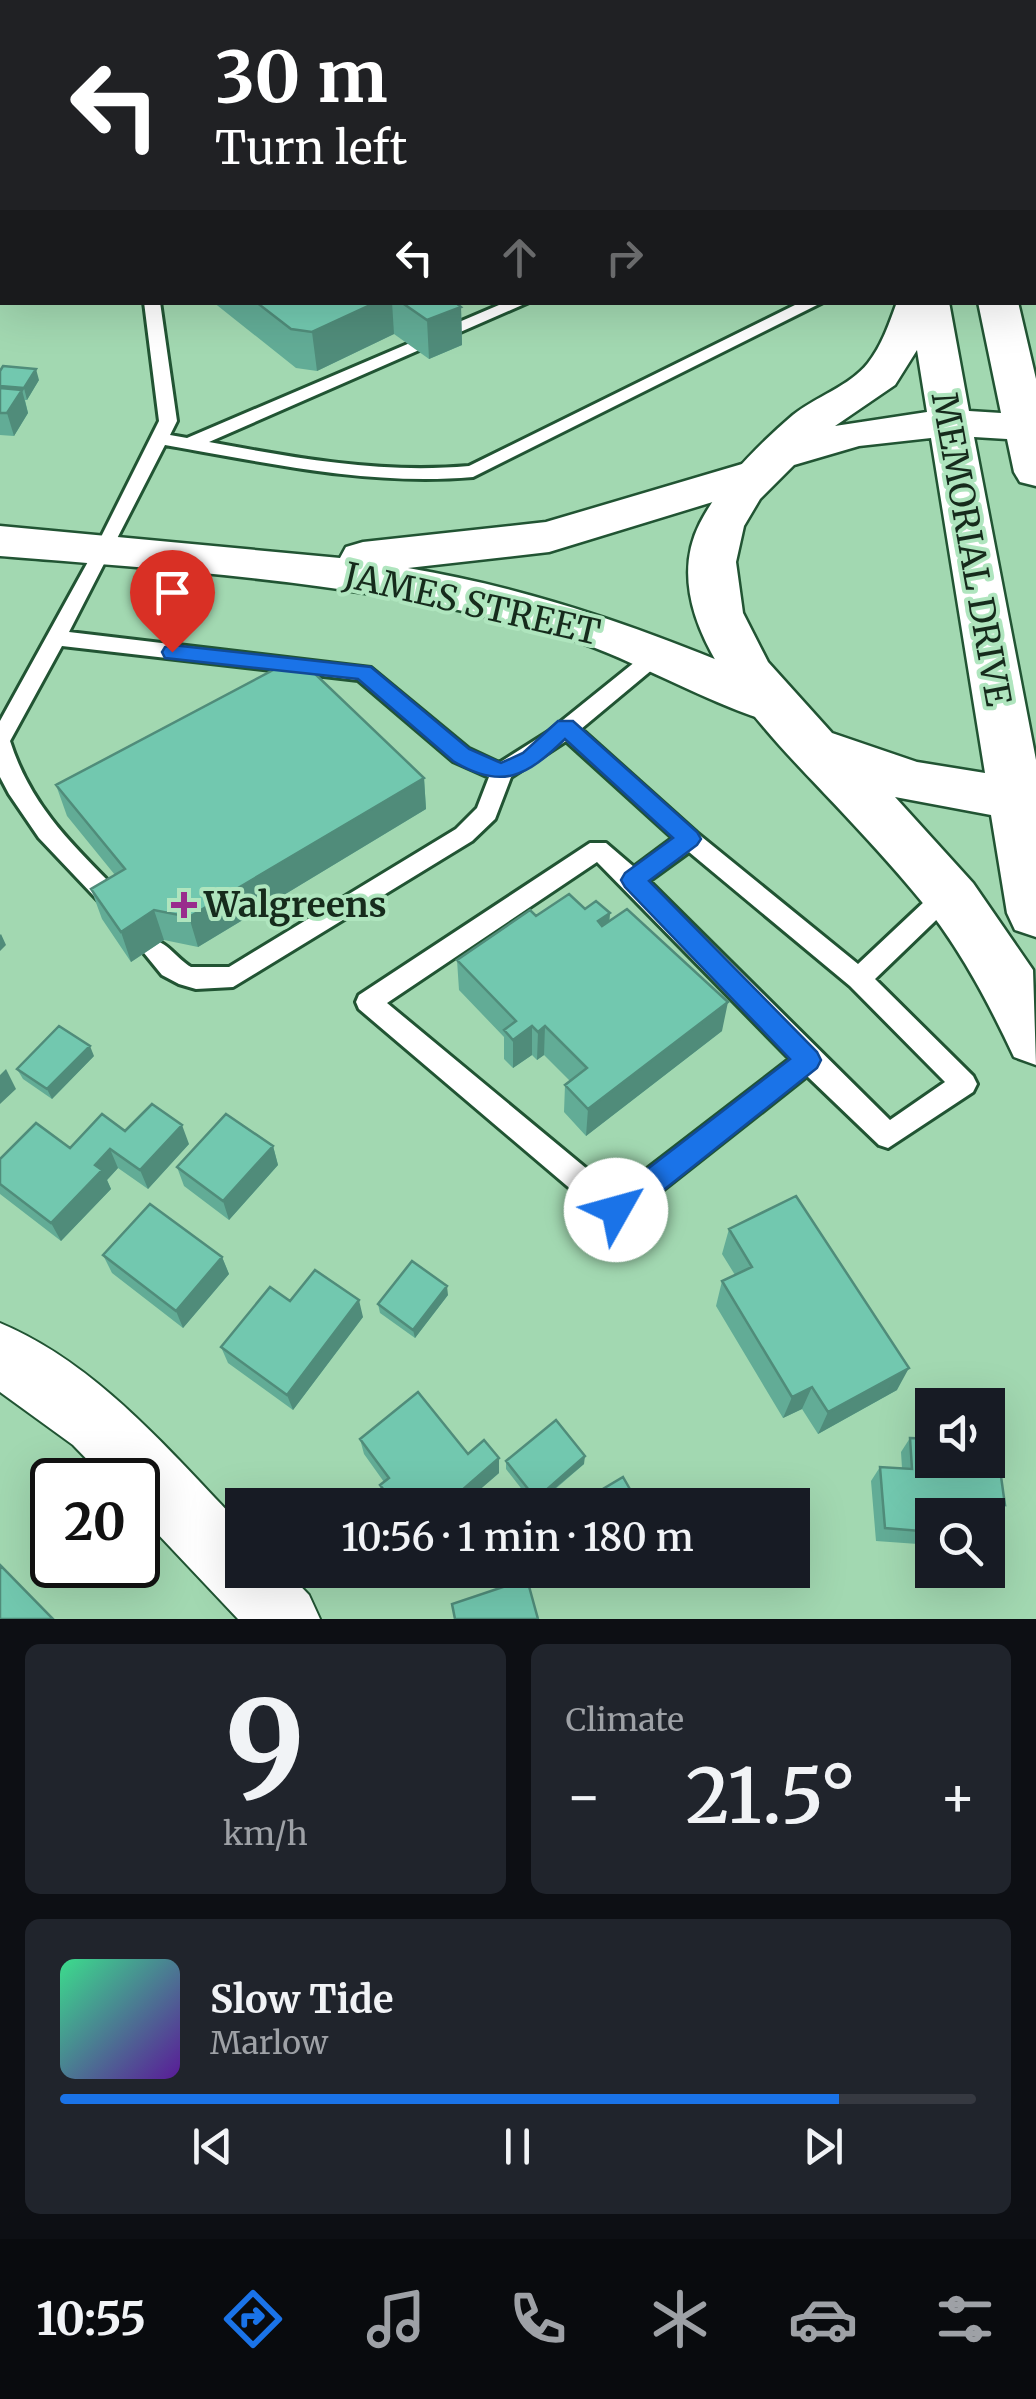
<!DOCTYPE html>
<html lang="en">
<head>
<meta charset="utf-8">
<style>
  body { margin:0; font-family:Merriweather,serif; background:#20242c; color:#f1f3f6; height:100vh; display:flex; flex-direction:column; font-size:38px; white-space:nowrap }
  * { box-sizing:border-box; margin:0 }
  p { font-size:32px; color:#9ea1a6 }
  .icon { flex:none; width:55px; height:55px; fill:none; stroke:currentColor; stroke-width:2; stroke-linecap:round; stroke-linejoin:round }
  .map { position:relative; height:1619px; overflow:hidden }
  .details { display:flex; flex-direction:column; gap:25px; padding:25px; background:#0d0f14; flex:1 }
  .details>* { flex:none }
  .top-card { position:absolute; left:0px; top:0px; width:1038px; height:305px; box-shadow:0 10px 40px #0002; background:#202124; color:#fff; overflow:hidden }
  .tools { position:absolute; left:915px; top:1388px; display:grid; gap:20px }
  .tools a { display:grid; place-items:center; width:90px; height:90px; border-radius:0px; background:#171b24; box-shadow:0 10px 40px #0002; font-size:50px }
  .speed { position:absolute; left:30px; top:1458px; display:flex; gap:20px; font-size:50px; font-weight:700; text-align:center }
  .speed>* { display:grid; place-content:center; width:130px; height:130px; border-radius:50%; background:#171b24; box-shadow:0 10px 40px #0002; line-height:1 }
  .speed .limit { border:5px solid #111; border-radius:15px; background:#fff; color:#111 }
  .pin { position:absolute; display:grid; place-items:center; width:85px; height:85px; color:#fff; margin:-102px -42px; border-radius:50% 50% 50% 0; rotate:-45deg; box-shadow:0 0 10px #0007 }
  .pin .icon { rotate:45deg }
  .me { position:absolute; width:110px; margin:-55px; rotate:52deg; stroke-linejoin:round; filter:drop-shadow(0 0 8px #0008) }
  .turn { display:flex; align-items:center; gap:35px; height:210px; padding:0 50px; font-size:45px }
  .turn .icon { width:130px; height:130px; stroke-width:2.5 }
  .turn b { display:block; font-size:70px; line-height:85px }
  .lanes { display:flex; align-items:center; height:95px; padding:0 50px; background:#0003; justify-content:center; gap:50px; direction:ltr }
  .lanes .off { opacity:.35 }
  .big { font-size:75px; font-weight:600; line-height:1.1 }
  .details .widget { flex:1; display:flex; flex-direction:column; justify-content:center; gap:15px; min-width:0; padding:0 35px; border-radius:15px; background:#20242c }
  .details .dial { align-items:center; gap:0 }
  .dial b { font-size:130px; line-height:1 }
  .song { display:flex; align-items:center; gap:30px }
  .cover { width:120px; height:120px; border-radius:15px; background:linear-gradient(135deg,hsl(150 70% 55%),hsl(270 70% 35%)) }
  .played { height:10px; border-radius:5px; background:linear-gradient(90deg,#1a73e8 85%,#363941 85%) }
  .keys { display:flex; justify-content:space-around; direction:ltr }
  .heat { display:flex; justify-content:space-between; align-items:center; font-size:55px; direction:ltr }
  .details .tiles { flex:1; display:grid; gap:25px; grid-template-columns:1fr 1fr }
  .widget:last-child { grid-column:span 2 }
  .trip { position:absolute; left:225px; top:1488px; width:585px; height:100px; border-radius:0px; background:#171b24; box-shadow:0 10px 40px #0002; font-weight:600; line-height:100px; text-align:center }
  .tab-bar { display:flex; height:160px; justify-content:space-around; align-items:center; background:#090b0e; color:#9ea1a6 }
  .tab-bar .icon { width:70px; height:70px }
  .tab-bar .selected { color:#1a73e8 }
  .tab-bar b { font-size:45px; color:#f1f3f6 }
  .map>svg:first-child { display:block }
</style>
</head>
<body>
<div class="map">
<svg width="1036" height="1619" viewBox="0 0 1036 1619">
  <rect width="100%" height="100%" fill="#a2d8b1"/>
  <path fill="#c38a7e" d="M0 0H451L2 2 0 74Z"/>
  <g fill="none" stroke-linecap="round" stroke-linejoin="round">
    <defs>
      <path id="lane" d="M790 0H802L803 2H791Z
        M1006 0H1022L1023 2H1008Z
        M1035 75H1036V86H1035Z
        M1035 116H1036V124H1035Z
        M144 302H160L177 421 170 435 187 438 506 302H529L209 442C295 458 381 474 469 466L801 302H823L473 477C368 486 268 463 165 445L69 632 371 668 469 749 499 763 548 732 651 649H665L668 654 665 659 581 729 697 833 858 964 942 885H958L962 892 958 899 875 979 973 1076 977 1084 973 1092 888 1148 879 1145 807 1076 626 1219 616 1223 606 1219 359 1009 356 1002 359 995 590 843H606L634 867 673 838 566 741 511 777 495 819 472 841 233 987 196 989 179 984 162 975 140 948 143 941C163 934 175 958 191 967H229L456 829 477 808 489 777 453 761 358 680 62 646 10 741C32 810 78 850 127 900L131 907 127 914H111L39 838 9 794 0 777V721L95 549 159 421ZM689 852 850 986 945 1082 890 1120 649 881ZM597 862 790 1059 616 1193 387 1003Z"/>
      <path id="street" d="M1035 24H1036V40H1035Z
        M0 151H2V169H0Z
        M0 1323C98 1364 170 1452 242 1526V1570H285L309 1595 320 1619H238L138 1513V1480H107L73 1445 0 1392Z"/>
      <path id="secondary" d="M759 459 775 463 781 473 775 483 549 552 408 568C545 591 663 636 789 690L797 703 789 716 771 722C696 699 628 655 552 633 372 582 185 571 0 556V526L340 558 346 547 363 542 546 522Z"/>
      <path id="primary" d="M861 0H891V2H861Z
        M913 0H943V2H913Z
        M897 302H949L969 411 1001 413 978 302H1018L1036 379V486L1020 482 1014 472 1007 439 974 437 1036 760V937L1015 930 1007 913 991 815 895 797 973 883 1033 970 1036 1065 1014 1057C990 1006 965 958 931 913 903 878 872 844 841 811 780 745 648 625 700 523 721 482 758 445 793 415 815 397 850 386 868 363 882 345 889 324 897 302ZM917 350 927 412 835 426 895 385ZM931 438 985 773 917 762 832 733 768 662 743 613 736 562 744 526 760 499 794 465 859 446Z"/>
    </defs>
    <use href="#lane" stroke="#215433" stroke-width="6"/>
    <use href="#street" stroke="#215433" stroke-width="4"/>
    <use href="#secondary" stroke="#215433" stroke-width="5"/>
    <use href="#primary" stroke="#215433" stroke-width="5"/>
    <use href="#lane" fill="#fff" fill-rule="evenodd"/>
    <use href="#street" fill="#fff" fill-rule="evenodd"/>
    <use href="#secondary" fill="#fff" fill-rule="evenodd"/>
    <use href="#primary" fill="#fff" fill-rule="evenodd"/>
  </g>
  <path fill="#62ac96" d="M726 0H770V2H729Z
    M213 302H465L459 305 461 307 462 345 429 359 394 334 317 371 296 368Z
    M39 380 27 400H25L28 413 14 436 0 435V386Z
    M424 778 426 809 198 947 164 940 131 962 102 919 91 889 115 875 67 816 56 785Z
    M585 909 610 913 609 922 722 1031 586 1136 564 1112 565 1085 570 1081 544 1055 537 1060 532 1055 513 1068 504 1059V1037L459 990 457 960 536 916Z
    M94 1056 52 1099 23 1079 17 1069Z
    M125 1131 189 1144 148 1189 118 1168 107 1180 111 1189 61 1241 0 1194V1159L70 1148Z
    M273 1146 278 1165 229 1220 184 1186 177 1167Z
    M729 1229 897 1390 818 1434 802 1409 783 1418 716 1306 722 1281 735 1275 722 1254Z
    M103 1255 222 1257 229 1274 183 1328 112 1273Z
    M448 1295 415 1338 380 1313 378 1304Z
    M290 1301 363 1317 293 1410 228 1363 221 1347Z
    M910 1438 989 1468 1005 1505 993 1518 996 1536 988 1545V1515H932V1545L876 1541 871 1481 880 1467 902 1468 901 1452Z
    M360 1439 468 1454 499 1473 462 1505H388L384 1499 380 1485 384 1482 364 1454Z
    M506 1461 584 1464 537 1505H534L506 1469Z"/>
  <path fill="#508c7a" d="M747 0H770V2H747Z
    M2 184V210L0 211V186Z
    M2 211V231L0 222V213Z
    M377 302H392L394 334 317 371 312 332Z
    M461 307 462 345 429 359 427 320Z
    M36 369 39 380 27 400 24 388Z
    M22 390 28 413 14 436 7 413Z
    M424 778 426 809 198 947 189 917Z
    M154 910 164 940 131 962 121 932Z
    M610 913 607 943 598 921Z
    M1 934 6 945 0 951V935Z
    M728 1002 722 1031 586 1136 588 1109Z
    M532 1026V1055L513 1068V1040Z
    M545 1026 544 1055 537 1060 538 1032Z
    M90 1046 94 1056 52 1099 47 1089Z
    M6 1069 16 1089 0 1104V1075Z
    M182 1125 189 1144 148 1189 140 1170Z
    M273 1146 278 1165 229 1220 223 1201Z
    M110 1149 118 1168 107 1180 111 1189 61 1241 51 1223 95 1165Z
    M222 1257 229 1274 183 1328 176 1311Z
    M447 1286 448 1295 415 1338 413 1330Z
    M359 1300 363 1317 293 1410 287 1395Z
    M909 1368 897 1390 818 1434 828 1412Z
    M812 1387 802 1409 783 1418 792 1397Z
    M585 1456 584 1464 535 1505 536 1499Z
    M499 1458V1473L462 1505H445Z
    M404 1495 406 1505H395L394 1503Z"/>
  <path fill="#72c8af" stroke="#508c7a" stroke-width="2.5" d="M522 0H537L539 2H509Z
    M554 0H569L571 2H544Z
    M605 0H686L688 2H607Z
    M711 0H725L727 2H713Z
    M256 302H377L312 332 291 329Z
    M401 302H455L461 307 427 320Z
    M3 366 36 369 24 388 0 386V371Z
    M0 388 22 390 7 413H0Z
    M277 668 311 670 424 778 189 917 154 910 121 932 91 889 125 869 56 785Z
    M569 894 585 909 596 901 610 913 598 921 602 926 627 909 728 1002 588 1109 565 1085 587 1068 545 1026 538 1032 532 1026 513 1040 504 1030 516 1021 457 960 530 910 536 916Z
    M59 1026 90 1046 47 1089 17 1069Z
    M152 1104 182 1125 140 1170 110 1149 95 1165 102 1170 51 1223 0 1184V1159L36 1123 70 1148 102 1114 125 1131Z
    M226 1114 273 1146 223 1201 177 1167Z
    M796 1196 909 1368 828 1412 812 1387 792 1397 722 1281 752 1267 729 1229Z
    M150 1204 222 1257 176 1311 103 1255Z
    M412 1261 447 1286 413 1330 378 1304Z
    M315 1270 359 1300 287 1395 221 1347 270 1287 290 1301Z
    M418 1392 468 1454 484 1440 499 1458 445 1505H412L404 1495 394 1503 380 1485 389 1478 360 1439Z
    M556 1420 585 1456 536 1499 506 1461Z
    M910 1438 932 1439V1460H988V1455L989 1468 1000 1469 1005 1505 992 1503 996 1536H988V1515H932V1532L885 1528 880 1467 912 1469Z
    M623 1477 639 1505H576Z
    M0 1565 53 1619H0Z
    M527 1579 538 1619H455L452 1604Z"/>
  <path fill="#1a73e8" stroke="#114b97" stroke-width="2.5" d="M172 645 371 667 469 749 501 763 523 753 558 721H573L697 832 701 839 697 845 649 881 817 1052 821 1060 817 1068 626 1220 616 1224 606 1220 602 1210 606 1201 790 1059 625 887 621 880 625 873 673 838 565 739C527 776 502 791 453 761L358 679 165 658 162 652 165 647Z"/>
  <path fill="#992c8d" stroke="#afe5be" stroke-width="4" d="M179 890h10v10h10v10h-10v10h-10v-10h-10v-10h10z"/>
  <g text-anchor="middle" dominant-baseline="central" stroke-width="8" stroke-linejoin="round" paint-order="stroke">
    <g font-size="35" fill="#162b1c" stroke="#afe5be">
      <text transform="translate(971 549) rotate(80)">MEMORIAL DRIVE</text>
      <text transform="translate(472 604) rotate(13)">JAMES STREET</text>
    </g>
    <g font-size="35" font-weight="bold" fill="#162b1c" stroke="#afe5be" text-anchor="start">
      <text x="204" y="905">Walgreens</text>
    </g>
  </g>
</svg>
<div class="tools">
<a><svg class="icon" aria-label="sound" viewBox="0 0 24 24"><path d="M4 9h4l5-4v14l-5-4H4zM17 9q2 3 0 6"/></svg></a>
<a><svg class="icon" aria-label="search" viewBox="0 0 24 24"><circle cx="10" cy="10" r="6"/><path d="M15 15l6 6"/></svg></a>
</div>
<div class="speed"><div class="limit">20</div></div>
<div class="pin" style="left:172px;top:652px;background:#d93025"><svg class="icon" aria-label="arrive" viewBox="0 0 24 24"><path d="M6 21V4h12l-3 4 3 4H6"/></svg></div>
<svg class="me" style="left:616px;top:1210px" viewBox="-20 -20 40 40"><circle r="19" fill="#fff"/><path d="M0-13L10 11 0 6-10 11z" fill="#1a73e8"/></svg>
<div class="trip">10:56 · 1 min · 180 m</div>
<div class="top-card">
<div class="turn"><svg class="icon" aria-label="left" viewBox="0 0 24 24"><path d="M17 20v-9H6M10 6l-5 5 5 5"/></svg><div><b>30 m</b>Turn left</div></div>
<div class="lanes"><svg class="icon" aria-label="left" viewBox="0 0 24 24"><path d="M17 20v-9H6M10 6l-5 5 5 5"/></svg><svg class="icon off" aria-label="ahead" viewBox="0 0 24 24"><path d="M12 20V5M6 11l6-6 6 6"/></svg><svg class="icon off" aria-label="right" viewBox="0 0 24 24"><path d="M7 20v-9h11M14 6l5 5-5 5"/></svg></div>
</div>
</div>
<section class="details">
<div class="tiles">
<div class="widget dial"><b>9</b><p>km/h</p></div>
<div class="widget"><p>Climate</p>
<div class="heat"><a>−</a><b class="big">21.5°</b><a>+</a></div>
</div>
<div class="widget">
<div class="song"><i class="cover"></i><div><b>Slow Tide</b><p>Marlow</p></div></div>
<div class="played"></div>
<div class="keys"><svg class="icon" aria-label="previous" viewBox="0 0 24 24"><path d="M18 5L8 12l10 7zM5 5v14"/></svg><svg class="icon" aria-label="pause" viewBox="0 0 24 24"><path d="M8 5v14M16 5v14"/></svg><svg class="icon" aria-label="next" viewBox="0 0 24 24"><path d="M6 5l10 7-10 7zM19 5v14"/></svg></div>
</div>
</div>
</section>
<nav class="tab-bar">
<b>10:55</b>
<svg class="icon selected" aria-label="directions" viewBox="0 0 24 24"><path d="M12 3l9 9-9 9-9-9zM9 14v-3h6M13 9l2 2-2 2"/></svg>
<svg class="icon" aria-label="music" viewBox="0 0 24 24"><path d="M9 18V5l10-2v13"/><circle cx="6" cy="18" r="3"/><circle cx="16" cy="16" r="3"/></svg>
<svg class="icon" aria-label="phone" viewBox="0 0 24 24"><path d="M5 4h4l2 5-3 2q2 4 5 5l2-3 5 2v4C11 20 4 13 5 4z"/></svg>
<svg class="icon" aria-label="climate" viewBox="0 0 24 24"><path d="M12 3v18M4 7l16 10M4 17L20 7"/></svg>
<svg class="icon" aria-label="car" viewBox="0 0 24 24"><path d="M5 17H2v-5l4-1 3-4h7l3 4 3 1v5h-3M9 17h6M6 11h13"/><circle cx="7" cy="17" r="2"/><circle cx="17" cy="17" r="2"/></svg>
<svg class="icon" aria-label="filters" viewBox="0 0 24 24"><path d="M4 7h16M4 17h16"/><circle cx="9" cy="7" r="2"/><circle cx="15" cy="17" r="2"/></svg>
</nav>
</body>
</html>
